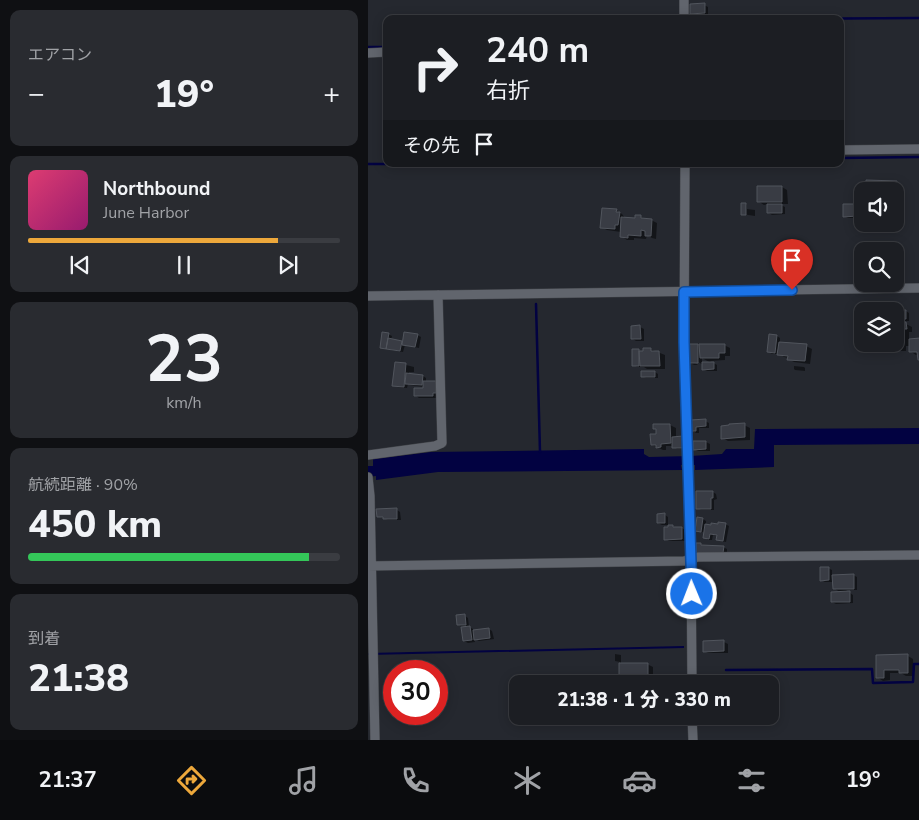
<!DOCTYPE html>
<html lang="ja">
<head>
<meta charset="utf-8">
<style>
  body { margin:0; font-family:"Nunito Sans","Noto Sans JP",sans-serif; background:#292b30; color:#f1f3f6; height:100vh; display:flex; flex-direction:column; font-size:19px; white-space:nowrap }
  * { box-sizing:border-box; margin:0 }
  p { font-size:16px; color:#a0a2a6 }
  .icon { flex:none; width:28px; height:28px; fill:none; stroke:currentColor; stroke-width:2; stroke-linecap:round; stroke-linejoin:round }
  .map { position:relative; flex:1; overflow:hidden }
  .panel { display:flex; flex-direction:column; gap:10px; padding:10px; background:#0f1013; width:368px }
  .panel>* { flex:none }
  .banner { position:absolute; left:15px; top:15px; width:461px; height:152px; border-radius:10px; box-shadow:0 2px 12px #0003,0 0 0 1px #3a3c41; background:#1c1e23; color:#f1f3f6; overflow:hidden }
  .fabs { position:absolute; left:486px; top:182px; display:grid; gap:10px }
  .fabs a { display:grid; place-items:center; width:50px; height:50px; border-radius:10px; background:#1c1e23; box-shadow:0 2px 12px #0003,0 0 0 1px #3a3c41; font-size:25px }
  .speed { position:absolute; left:15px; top:660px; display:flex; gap:10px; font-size:25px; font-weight:700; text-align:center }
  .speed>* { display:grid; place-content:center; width:65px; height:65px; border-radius:50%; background:#1c1e23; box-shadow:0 2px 12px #0003,0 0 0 1px #3a3c41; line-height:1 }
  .speed .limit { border:8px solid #d22; background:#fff; color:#111 }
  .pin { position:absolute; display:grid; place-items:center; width:42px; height:42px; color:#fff; margin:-51px -21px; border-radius:50% 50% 50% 0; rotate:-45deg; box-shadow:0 0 5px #0007 }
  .pin .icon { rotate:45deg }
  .me { position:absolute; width:55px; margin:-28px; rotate:359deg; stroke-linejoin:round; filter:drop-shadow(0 0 4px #0008) }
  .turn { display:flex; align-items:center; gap:18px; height:105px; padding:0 20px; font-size:22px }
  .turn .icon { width:65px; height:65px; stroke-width:2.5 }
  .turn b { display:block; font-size:35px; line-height:42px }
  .then { display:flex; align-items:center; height:48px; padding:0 20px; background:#0003; gap:10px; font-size:19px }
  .big { font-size:38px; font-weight:800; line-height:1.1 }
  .panel .card { flex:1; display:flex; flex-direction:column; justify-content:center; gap:8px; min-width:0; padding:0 18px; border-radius:10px; background:#292b30 }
  .panel .dial { align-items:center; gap:0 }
  .dial b { font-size:65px; line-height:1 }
  .song { display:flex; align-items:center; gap:15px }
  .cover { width:60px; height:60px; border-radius:8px; background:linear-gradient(135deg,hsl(340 70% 55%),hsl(320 70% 35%)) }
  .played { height:5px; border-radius:2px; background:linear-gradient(90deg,#eda83b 80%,#3a3c41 80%) }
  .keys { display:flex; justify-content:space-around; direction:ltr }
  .heat { display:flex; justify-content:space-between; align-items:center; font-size:28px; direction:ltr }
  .charge { height:8px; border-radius:4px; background:linear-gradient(90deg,#34c759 90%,#3a3c41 0) }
  .trip { position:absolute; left:141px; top:675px; width:270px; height:50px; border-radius:10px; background:#1c1e23; box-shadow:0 2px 12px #0003,0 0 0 1px #3a3c41; font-weight:800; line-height:50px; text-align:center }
  .dock { display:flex; height:80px; justify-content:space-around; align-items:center; background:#0b0c0e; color:#a0a2a6 }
  .dock .icon { width:35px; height:35px }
  .dock .active { color:#eda83b }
  .dock b { font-size:22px; color:#f1f3f6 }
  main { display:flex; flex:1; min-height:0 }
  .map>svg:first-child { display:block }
</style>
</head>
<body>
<main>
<section class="panel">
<div class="card"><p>エアコン</p>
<div class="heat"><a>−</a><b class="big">19°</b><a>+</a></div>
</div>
<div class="card">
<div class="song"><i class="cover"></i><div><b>Northbound</b><p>June Harbor</p></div></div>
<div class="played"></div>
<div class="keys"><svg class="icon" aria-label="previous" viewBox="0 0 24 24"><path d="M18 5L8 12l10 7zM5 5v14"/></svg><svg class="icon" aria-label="pause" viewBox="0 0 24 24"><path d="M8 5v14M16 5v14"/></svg><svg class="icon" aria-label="next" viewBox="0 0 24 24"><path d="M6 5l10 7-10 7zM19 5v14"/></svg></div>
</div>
<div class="card dial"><b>23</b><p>km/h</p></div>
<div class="card"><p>航続距離 · 90%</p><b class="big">450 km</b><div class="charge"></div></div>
<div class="card"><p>到着</p><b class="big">21:38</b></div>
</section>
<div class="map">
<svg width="552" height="740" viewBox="0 0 552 740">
  <rect width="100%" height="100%" fill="#25282f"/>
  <path fill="#020241" d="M551 428V444L406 445V467L327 470V465H313L314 470 70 472 8 480V476L0 477V466H5V459L63 452 276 449V454L281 457 323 456 354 454 358 449H386L387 429Z
    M316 646V648L0 655V653Z"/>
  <path fill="#0007" fill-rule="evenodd" d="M336 5 340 7V15H327L323 13Z
    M499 182H528L534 185V203H528V191H499Z
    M414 187 419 190 420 204H411L417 207V214L404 215 401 213 400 204 396 205 390 201Z
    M378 204 379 205V209L387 210V216L374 214Z
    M490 205 493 207V218H480L476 216Z
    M528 206 534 208V212H531V215H528Z
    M248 210 254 214 257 218 268 219 273 217 278 220H283L289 223 288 239 284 238 279 235 278 239 266 238V240H259L253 236V232L239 230 233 227Z
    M517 311H538L541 313V321H528V311Z
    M528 324H538L544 327V332H541V340L551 355H548L542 351V346H538V351H528L522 348V346L519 344H528Z
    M264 327H272L276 329V341H268L265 339Z
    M20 334 24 336 23 340 36 343 49 335 53 337 51 348 37 345 35 352 16 349 13 347Z
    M409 336 412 338V343L438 346 444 349 442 364 426 362 420 359 421 358 416 357 412 354H404L401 352Z
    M330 345 333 347 356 345 362 348V356H357V360L342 361 349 365V371H339L335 369V365L326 359 324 361 330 365H326L322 363ZM334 358 343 363H334Z
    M282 349 297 355V369H279L276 367H269L266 365 270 350 276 353Z
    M38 365 46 367V372H41V374L55 376 58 378V382L67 383 71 385 69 398H51L47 395 57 389V387L42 385 40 384 39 388 29 387 26 385Z
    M426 366 436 367 437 368V371L427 370 426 369Z
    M287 372 290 374V378H278L274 376Z
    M324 421H337L341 423V428H331V433H328L325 431Z
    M286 425H302L308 428V438L319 449H309L306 446H298V450H295L284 445 289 436V430L286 428Z
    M376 425 382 428V440L360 441 355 438Z
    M326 442H338L342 444V451H330L326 449Z
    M345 492 348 494 349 499 346 500V510H333L330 508Z
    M29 510 32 512 33 520H20L10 516Z
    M297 515 300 517V525H294L290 523Z
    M335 519 338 521V525L357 524 361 526 358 542 353 541 349 539 350 536 345 535 344 540H340L336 537 337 533 329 530Z
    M305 526 308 528H314L317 530 318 541H301L298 539Z
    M333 544 337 547H355L359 549V555L333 554Z
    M460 568 464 570V576L485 575 489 577V590H478L485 595V603L468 604 464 602 473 593 466 588V582H457L453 580Z
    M97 616 100 618 101 627 105 629V631L121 629 124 631 126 639 111 641 106 638 107 642 100 643 96 641 94 627 90 624Z
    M356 642 360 644V653H340L336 651Z
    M247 654 253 655V664H279L285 667V682H266L252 675V662L247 661Z
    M509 656H540L545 659 546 676H538L533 673H522V680L515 681 509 677Z"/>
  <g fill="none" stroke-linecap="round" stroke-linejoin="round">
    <path stroke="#020241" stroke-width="2.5" d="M401 19 552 18
      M0 47H19
      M472 158 552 157
      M0 164H36
      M168 304 172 452
      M358 670 504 669 505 683 545 682 546 664H552"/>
  </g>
  <path fill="#393c44" stroke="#51555d" d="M337 3V13L322 14V4Z
    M498 180 529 181 528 200V191H498Z
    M389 186H414V202H389Z
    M373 203H378V215H373Z
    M399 204H414V213H399Z
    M475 204H490V216L475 217Z
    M234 208 249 209 248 212H252L250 225H247V229L232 228Z
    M267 215H273V218L284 219 283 236H277V231L273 230V236L260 235V238L252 237 253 217 267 218Z
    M514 310H538V319H528V311H514Z
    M528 322H538L539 329H536V343H532V348H521V344H528Z
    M272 325 273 339H263V326Z
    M14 332 21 333 18 349 12 348Z
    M36 332 50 334 47 347 34 345Z
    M401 334 409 335 407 353 399 352Z
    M20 338 34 341 32 351 18 349Z
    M552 338V360H550L549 352H541V339Z
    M411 342 439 344 437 361 419 360 420 356 409 355Z
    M321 344H330V363H321Z
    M331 344H357V353H351V358H332Z
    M275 348H283V351H291L292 366H272L271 351H275Z
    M264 349H271V366H264Z
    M27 362 38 363 36 387 24 386Z
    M334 362H346V369L334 370Z
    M273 371H287V377H273Z
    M38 373 55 375 54 385 37 384Z
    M55 381H68V393H65V396H46V388H55Z
    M338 419V426L328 427V431H323V420Z
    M377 423V437L353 439V426L361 425V424Z
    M285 424H302L303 443 293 444V447L288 448V445H283L282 434H288V429H285Z
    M315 436V448H304V437Z
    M325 441H338V449L325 450Z
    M328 491H345V498H343V509H328Z
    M29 508V519H15V517H9L8 509Z
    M297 513V523H289V514Z
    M329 517 335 518 333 532 327 531Z
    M350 522 358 523 355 541 348 540 349 535 342 534 341 539 335 538 337 524 343 525V523L350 524Z
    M300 525H305V527H314V539L296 540V527H300Z
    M328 543H333V545L356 546 355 553H328Z
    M452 567H461V580L452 581Z
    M486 574V589H465L464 575Z
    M482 591V602H463V592Z
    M97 614 98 625H89L88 615Z
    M102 626 104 640 95 641 93 627Z
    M121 628 122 638 106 640 105 630Z
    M356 640V651L335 652V641Z
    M540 654V673H531V670H516V678H508V655Z
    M251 663H280V679L259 680 258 676H251Z"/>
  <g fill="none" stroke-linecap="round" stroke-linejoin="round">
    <defs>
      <path id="street" d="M316 19V0
        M0 53 19 52
        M472 150 552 149
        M317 164 316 342 323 559 324 684
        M0 296 552 288
        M0 455 67 446 74 443 70 295
        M0 477 2 496 7 740
        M0 566 316 561 330 557 552 555
        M324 716 325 740"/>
    </defs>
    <use href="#street" stroke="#404348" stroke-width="10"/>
    <use href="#street" stroke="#61656d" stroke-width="9"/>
  </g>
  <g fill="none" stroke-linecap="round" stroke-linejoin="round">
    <defs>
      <path id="route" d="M324 594 316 342V292L424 290"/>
    </defs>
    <use href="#route" stroke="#114b97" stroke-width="12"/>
    <use href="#route" stroke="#1a73e8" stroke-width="9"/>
  </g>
</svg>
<div class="fabs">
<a><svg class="icon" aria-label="sound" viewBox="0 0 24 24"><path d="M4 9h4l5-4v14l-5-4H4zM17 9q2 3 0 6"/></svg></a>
<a><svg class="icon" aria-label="search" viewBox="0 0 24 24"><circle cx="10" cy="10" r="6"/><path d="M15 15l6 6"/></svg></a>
<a><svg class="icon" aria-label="layers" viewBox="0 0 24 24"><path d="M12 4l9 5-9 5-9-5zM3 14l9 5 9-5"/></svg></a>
</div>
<div class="speed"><div class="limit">30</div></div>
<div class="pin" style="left:424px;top:290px;background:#d93025"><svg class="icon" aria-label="arrive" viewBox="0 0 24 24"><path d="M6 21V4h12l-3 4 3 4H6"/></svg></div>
<svg class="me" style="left:324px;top:594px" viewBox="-20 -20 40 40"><circle r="17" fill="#1a73e8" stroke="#fff" stroke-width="3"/><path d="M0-11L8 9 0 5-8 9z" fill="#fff"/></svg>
<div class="trip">21:38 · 1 分 · 330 m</div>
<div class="banner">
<div class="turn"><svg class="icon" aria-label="right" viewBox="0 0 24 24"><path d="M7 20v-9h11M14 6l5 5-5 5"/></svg><div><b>240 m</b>右折</div></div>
<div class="then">その先<svg class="icon" aria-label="arrive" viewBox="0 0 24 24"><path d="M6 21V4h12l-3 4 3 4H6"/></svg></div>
</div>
</div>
</main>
<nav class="dock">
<b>21:37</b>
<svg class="icon active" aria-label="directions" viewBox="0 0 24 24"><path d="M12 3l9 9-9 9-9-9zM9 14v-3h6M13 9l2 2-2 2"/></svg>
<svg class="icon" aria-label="music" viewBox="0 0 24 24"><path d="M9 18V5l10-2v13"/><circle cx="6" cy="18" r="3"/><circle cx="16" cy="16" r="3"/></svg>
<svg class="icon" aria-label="phone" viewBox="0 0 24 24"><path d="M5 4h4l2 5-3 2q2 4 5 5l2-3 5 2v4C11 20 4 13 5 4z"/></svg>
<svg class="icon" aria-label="climate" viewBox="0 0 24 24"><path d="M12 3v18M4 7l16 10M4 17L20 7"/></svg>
<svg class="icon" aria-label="car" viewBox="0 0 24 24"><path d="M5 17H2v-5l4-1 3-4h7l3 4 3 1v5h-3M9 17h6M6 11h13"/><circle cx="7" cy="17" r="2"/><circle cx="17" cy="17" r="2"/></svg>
<svg class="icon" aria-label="filters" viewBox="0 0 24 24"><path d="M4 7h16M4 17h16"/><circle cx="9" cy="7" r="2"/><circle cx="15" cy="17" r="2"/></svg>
<b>19°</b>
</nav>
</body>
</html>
